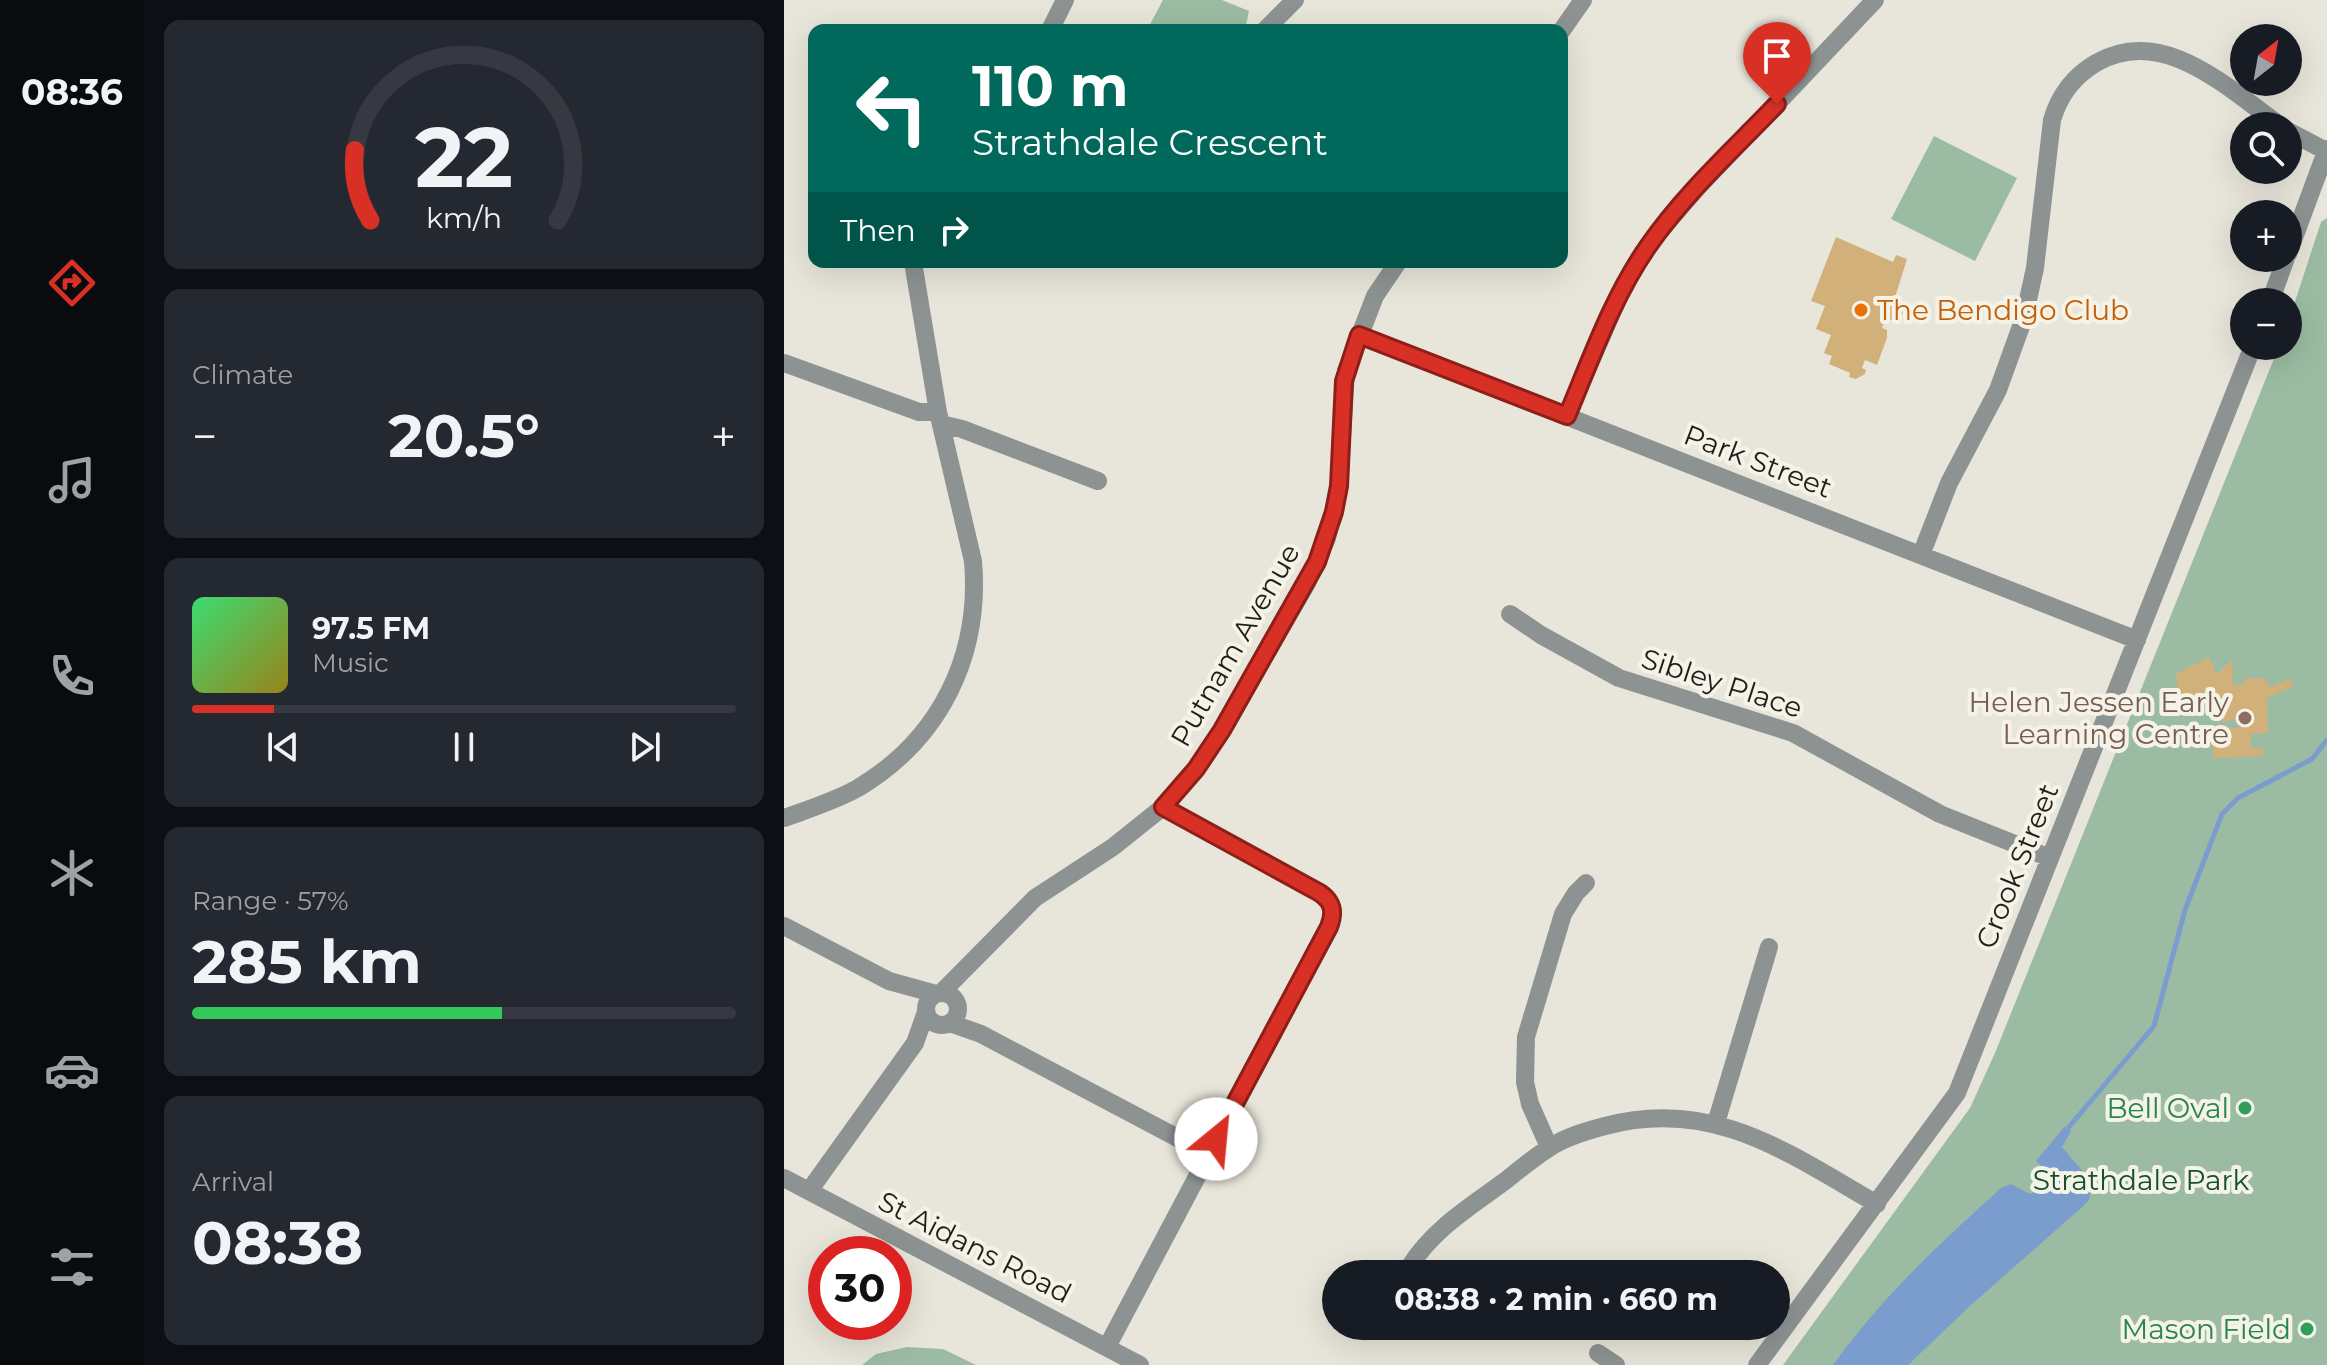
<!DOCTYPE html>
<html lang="en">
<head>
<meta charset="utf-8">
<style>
  body { margin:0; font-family:Montserrat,sans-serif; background:#242831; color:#f1f3f6; height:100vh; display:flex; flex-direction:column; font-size:30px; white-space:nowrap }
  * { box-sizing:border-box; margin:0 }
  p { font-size:26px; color:#9ea1a6 }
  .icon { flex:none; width:44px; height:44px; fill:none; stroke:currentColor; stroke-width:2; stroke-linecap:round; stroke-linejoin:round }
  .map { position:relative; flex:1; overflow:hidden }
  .drawer { display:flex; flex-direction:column; gap:20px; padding:20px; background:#0d0f14; width:640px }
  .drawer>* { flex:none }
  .top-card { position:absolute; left:24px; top:24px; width:760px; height:244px; border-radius:16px; box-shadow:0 8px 32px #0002; background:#00695c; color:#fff; overflow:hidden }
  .needle { width:52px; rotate:31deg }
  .controls { position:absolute; left:1446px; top:24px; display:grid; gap:16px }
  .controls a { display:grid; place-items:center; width:72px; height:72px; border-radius:50%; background:#171b24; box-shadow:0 8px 32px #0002; font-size:40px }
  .speed { position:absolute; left:24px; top:1236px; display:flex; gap:16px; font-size:40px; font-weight:700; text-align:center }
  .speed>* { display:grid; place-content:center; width:104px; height:104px; border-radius:50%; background:#171b24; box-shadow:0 8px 32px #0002; line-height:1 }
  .speed .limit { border:12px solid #d22; background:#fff; color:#111 }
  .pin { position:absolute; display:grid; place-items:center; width:68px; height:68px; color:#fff; margin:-82px -34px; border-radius:50% 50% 50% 0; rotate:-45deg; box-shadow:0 0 8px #0007 }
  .pin .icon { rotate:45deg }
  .me { position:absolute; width:88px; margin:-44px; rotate:28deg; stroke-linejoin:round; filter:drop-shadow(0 0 6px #0008) }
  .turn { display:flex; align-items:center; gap:28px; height:168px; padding:0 32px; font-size:36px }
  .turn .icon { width:104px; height:104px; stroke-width:2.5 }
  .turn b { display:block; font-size:56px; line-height:68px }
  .then { display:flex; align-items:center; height:76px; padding:0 32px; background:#0003; gap:16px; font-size:30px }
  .big { font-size:60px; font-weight:700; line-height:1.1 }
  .drawer .widget { flex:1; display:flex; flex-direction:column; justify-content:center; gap:12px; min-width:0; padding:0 28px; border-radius:16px; background:#242831 }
  .drawer .dial { align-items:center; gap:0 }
  .dial svg { height:208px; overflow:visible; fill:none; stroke:#363941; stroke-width:7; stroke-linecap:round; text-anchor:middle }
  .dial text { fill:#f1f3f6; stroke:none }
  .song { display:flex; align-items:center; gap:24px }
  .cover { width:96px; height:96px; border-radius:12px; background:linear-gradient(135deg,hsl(140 70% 55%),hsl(50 70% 35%)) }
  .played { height:8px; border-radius:4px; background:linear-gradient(90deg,#d93025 15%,#363941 15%) }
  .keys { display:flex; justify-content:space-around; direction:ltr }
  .heat { display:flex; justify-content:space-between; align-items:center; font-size:44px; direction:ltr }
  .charge { height:12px; border-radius:6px; background:linear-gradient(90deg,#34c759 57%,#363941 0) }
  .trip { position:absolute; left:538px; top:1260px; width:468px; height:80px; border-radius:40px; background:#171b24; box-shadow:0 8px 32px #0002; font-weight:700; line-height:80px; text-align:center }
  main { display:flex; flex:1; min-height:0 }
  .tabs { display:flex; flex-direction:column; width:144px; justify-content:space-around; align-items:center; background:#090b0e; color:#9ea1a6 }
  .tabs .icon { width:56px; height:56px }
  .tabs .on { color:#d93025 }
  .tabs b { font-size:36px; color:#f1f3f6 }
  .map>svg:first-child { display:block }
</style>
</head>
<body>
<main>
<nav class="tabs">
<b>08:36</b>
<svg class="icon on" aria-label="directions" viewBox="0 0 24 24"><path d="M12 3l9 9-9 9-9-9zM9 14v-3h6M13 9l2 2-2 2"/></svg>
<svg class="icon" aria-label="music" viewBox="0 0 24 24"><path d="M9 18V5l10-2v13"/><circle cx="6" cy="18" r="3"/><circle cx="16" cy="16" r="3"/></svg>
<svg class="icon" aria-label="phone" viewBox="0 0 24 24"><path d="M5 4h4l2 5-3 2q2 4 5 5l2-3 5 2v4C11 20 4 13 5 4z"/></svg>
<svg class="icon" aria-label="climate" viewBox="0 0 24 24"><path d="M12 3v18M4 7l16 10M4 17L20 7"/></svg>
<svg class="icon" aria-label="car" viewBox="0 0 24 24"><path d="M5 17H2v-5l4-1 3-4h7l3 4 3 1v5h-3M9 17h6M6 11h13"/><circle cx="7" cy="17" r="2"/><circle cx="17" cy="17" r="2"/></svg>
<svg class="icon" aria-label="filters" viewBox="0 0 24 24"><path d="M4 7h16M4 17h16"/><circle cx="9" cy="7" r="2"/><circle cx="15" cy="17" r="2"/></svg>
</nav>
<section class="drawer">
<div class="widget dial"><svg viewBox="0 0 100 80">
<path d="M14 69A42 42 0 1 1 86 69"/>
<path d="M14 69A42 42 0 0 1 8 42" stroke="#d93025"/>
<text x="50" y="56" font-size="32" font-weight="700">22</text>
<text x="50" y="72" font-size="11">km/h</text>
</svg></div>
<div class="widget"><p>Climate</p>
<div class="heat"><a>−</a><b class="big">20.5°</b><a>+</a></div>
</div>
<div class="widget">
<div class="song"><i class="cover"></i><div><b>97.5 FM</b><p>Music</p></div></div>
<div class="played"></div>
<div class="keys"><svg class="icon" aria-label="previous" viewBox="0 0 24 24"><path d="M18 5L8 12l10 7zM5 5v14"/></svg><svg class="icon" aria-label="pause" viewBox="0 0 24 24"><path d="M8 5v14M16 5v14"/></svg><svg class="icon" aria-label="next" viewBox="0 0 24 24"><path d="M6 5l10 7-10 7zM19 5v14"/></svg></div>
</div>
<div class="widget"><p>Range · 57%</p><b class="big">285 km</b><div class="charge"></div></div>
<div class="widget"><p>Arrival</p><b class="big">08:38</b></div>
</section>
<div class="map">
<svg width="1543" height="1365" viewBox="0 0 1543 1365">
  <rect width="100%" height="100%" fill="#e8e5da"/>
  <path fill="#9bbca3" d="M379 0H438L465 11 461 30H363Z
    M1150 136 1233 178 1191 261 1107 219Z
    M1543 218V1365H999L1186 1108 1211 1053 1495 346H1504V323L1537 222Z
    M123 1347 159 1349 192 1365H78L92 1354Z"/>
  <path fill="#7b9dcd" d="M1281 1126 1287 1131 1278 1147 1308 1182 1305 1200 1296 1209 1187 1305 1124 1365H1049C1097 1298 1156 1243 1217 1188L1227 1184 1246 1194 1261 1185 1269 1177 1252 1161Z"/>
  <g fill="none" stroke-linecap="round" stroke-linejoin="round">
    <path stroke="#7b9dcd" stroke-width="5" d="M1285 1127 1370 1026 1401 910 1438 814 1454 798 1528 759 1543 740"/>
  </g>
  <path fill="#d1b07a" d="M1052 237 1109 262 1112 255 1123 259 1108 307 1119 312 1115 323 1102 318 1098 328 1103 330V338L1093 365 1081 360 1078 368 1082 370 1081 374 1072 379 1065 377 1066 373 1045 364 1048 356 1040 353 1047 335 1032 329 1041 306 1027 301Z
    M1425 657 1433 674 1448 660 1449 685H1460L1459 679 1481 678 1486 688 1506 678 1509 686 1483 698 1484 733 1467 734V748H1479V756L1429 758V746L1427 747 1423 740 1428 738V729L1456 727 1455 720 1452 722 1450 718 1439 723 1428 699 1430 698 1429 696 1424 698 1426 702 1402 712 1390 687 1395 685 1391 674Z"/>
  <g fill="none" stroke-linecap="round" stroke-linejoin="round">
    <path stroke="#8d9393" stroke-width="18" d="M266 30 281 0
      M481 30 511 0
      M778 30 799 0
      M1504 131 1542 151
      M1504 254 1543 149
      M1486 302 1502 258
      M575 335 1353 640
      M0 363 135 412H154
      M783 416 840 285 865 244 914 187 1091 0
      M157 424 178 429 314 481
      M1137 555 1165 483 1214 390 1240 318 1251 268 1268 120C1275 96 1290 76 1312 63 1380 24 1444 89 1497 126
      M726 614 757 635 835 678 1009 733 1156 814 1266 858
      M0 818C25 809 51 801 74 788 156 739 197 656 189 561L154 412 129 262
      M0 926 105 981 152 994
      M157 993 251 898 329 847 379 807 412 769 438 730 523 583 543 538 555 486 562 371 591 296 614 262
      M142 1009a16 16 0 1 1 32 0a16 16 0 1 1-32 0Z
      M166 1023 197 1034 424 1154
      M932 1123 985 947
      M765 1147 746 1104 741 1082 742 1037 779 914 792 893 802 883
      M0 1178 356 1365
      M25 1191 131 1043 142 1012
      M626 1266C649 1229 686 1207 721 1181 735 1170 749 1158 765 1148 781 1137 802 1131 821 1126 929 1097 1004 1153 1093 1204
      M323 1347 545 927C551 912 549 902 536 893L379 807
      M814 1353 832 1365
      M973 1365 1173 1093 1469 346"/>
  </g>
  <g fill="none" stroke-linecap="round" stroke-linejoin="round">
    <defs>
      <path id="route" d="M432 1139 545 927C551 912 549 902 536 893L379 807 412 769 438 730 533 562 550 512 555 486 560 381 575 335 783 416C807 359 829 296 865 245 901 193 950 149 993 104"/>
    </defs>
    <use href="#route" stroke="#8d1f18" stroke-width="20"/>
    <use href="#route" stroke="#d93025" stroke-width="14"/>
  </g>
  <circle fill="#e8710a" stroke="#f5f2e7" stroke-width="3" cx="1077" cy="310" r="8"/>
  <circle fill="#8d6e63" stroke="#f5f2e7" stroke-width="3" cx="1461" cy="718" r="8"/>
  <g fill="#2e9e5b" stroke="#f5f2e7" stroke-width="3">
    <circle cx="1461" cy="1108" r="8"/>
    <circle cx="1523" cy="1329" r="8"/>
  </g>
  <g text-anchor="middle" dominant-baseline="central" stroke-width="8" stroke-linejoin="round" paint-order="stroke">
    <g font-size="28" fill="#c56008" stroke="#f5f2e7" text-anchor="start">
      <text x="1093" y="310">The Bendigo Club</text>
    </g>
    <g font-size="28" fill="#1f1e1a" stroke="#f5f2e7">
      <text transform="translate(974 461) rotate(21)">Park Street</text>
      <text transform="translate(451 645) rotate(-60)">Putnam Avenue</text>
      <text transform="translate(938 683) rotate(18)">Sibley Place</text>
      <text transform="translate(1233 866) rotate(-68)">Crook Street</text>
      <text transform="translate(191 1247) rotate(27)">St Aidans Road</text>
    </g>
    <g font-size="28" fill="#785e54" stroke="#f5f2e7" text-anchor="end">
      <text x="1445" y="702">Helen Jessen Early<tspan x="1445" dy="32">Learning Centre</tspan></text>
    </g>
    <g font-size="28" fill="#27864d" stroke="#f5f2e7" text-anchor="end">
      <text x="1445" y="1108">Bell Oval</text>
      <text x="1507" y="1329">Mason Field</text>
    </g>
    <g font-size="28" fill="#13512c" stroke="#f5f2e7">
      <text x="1357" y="1180">Strathdale Park</text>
    </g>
  </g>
</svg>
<div class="controls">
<a><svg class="needle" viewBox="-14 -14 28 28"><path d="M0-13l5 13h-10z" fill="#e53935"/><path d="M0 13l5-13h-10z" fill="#9ea1a6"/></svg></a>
<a><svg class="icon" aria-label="search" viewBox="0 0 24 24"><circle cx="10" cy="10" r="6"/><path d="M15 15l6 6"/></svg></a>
<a>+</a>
<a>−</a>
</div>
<div class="speed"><div class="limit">30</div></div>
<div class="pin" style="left:993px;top:104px;background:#d93025"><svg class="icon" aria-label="arrive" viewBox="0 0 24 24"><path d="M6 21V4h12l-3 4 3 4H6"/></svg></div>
<svg class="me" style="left:432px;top:1139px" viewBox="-20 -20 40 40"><circle r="19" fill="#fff"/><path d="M0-13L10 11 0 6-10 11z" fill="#d93025"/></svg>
<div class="trip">08:38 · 2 min · 660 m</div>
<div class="top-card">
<div class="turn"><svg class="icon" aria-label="left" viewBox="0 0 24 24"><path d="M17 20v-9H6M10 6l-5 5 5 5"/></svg><div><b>110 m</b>Strathdale Crescent</div></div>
<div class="then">Then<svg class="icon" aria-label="right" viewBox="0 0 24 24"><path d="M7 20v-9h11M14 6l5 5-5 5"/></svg></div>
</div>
</div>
</main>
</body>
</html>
